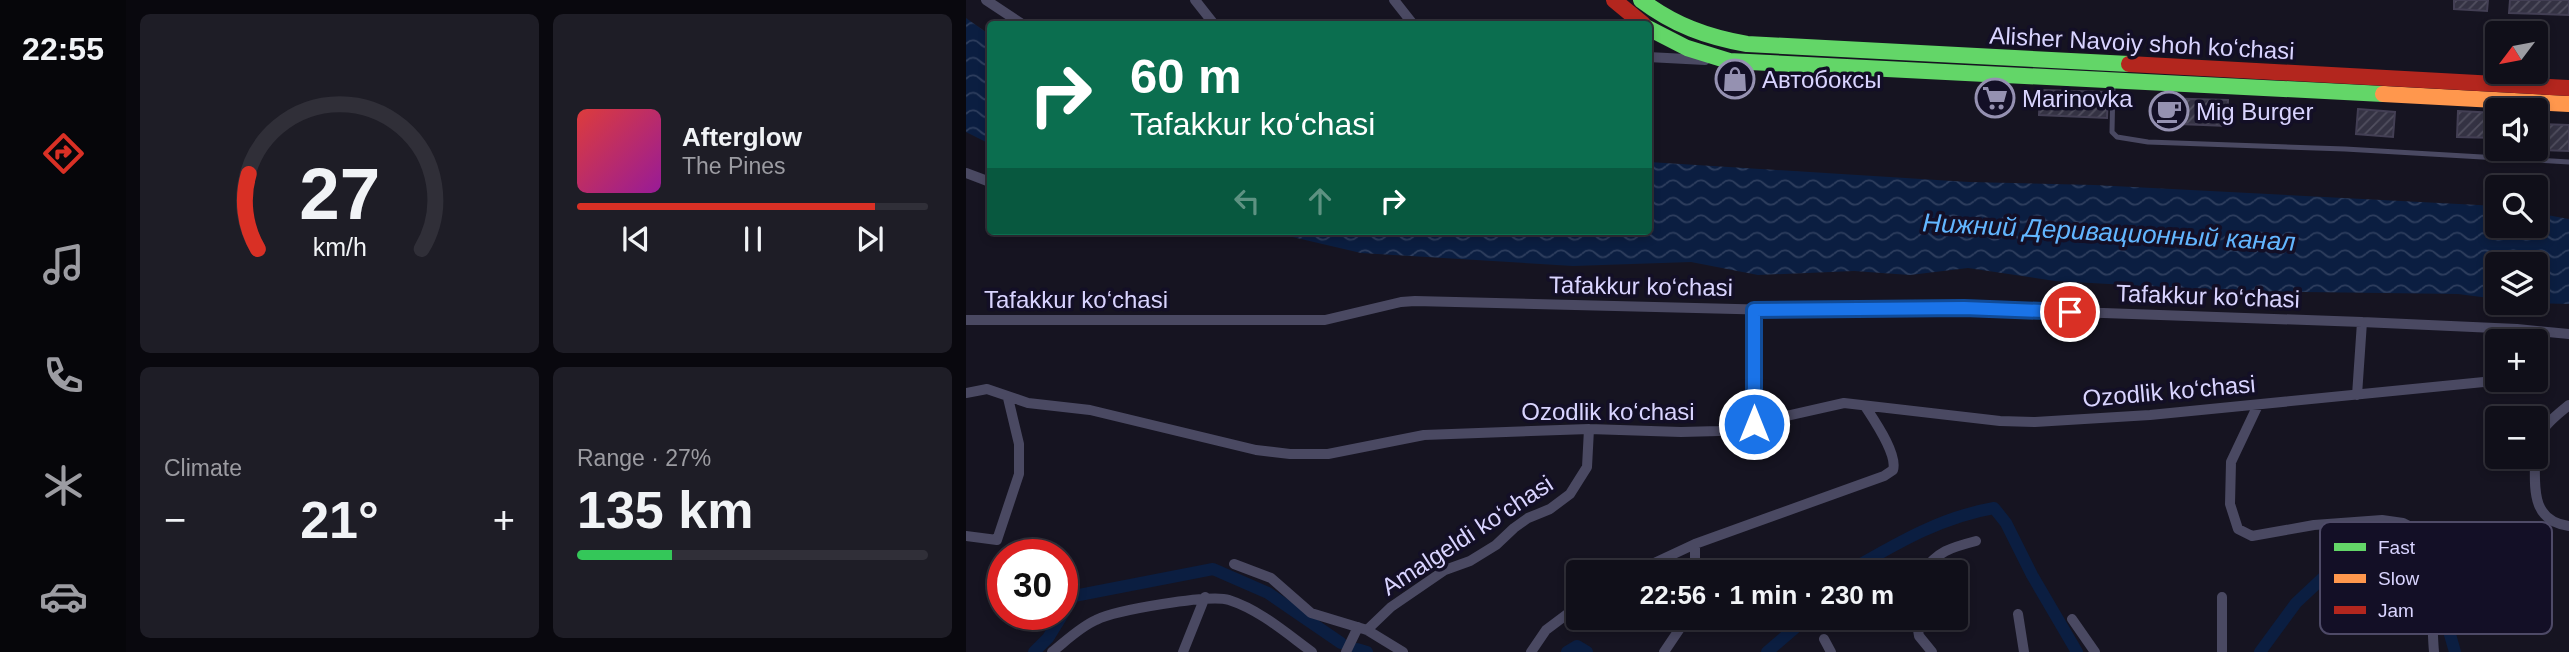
<!DOCTYPE html>
<html lang="en">
<head>
<meta charset="utf-8">
<style>
  body { margin:0; font-family:Arial,sans-serif; background:#1e1d26; color:#f1f3f6; height:100vh; display:flex; flex-direction:column; font-size:26px; white-space:nowrap }
  * { box-sizing:border-box; margin:0 }
  p { font-size:23px; color:#9c9ca2 }
  .icon { flex:none; width:38px; height:38px; fill:none; stroke:currentColor; stroke-width:2; stroke-linecap:round; stroke-linejoin:round }
  .map { position:relative; flex:1; overflow:hidden }
  .side { display:flex; flex-direction:column; gap:14px; padding:14px; background:#09080e; width:840px }
  .side>* { flex:none }
  .top-card { position:absolute; left:21px; top:21px; width:665px; height:214px; border-radius:7px; box-shadow:0 4px 10px #0003,0 0 0 2px #302f38; background:#0b6e4f; color:#fff; overflow:hidden }
  .needle { width:46px; rotate:238deg }
  .tools { position:absolute; left:1519px; top:21px; display:grid; gap:14px }
  .tools a { display:grid; place-items:center; width:63px; height:63px; border-radius:7px; background:#100f19; box-shadow:0 4px 10px #0003,0 0 0 2px #302f38; font-size:35px }
  .speed { position:absolute; left:21px; top:539px; display:flex; gap:14px; font-size:35px; font-weight:700; text-align:center }
  .speed>* { display:grid; place-content:center; width:91px; height:91px; border-radius:50%; background:#100f19; box-shadow:0 4px 10px #0003,0 0 0 2px #302f38; line-height:1 }
  .speed .limit { border:10px solid #d22; background:#fff; color:#111 }
  .pin { position:absolute; display:grid; place-items:center; width:60px; height:60px; color:#fff; margin:-30px; border:4px solid #fff; border-radius:50%; box-shadow:0 2px 7px #0007 }
  .me { position:absolute; width:77px; margin:-38px; rotate:0deg; stroke-linejoin:round; filter:drop-shadow(0 0 5px #0008) }
  .turn { display:flex; align-items:center; gap:24px; height:147px; padding:0 28px; font-size:32px }
  .turn .icon { width:91px; height:91px; stroke-width:2.5 }
  .turn b { display:block; font-size:49px; line-height:60px }
  .lanes { display:flex; align-items:center; height:66px; padding:0 28px; background:#0003; justify-content:center; gap:35px; direction:ltr }
  .lanes .off { opacity:.35 }
  .big { font-size:52px; font-weight:600; line-height:1.1 }
  .side .card { flex:1; display:flex; flex-direction:column; justify-content:center; gap:10px; min-width:0; padding:0 24px; border-radius:10px; background:#1e1d26 }
  .side .dial { align-items:center; gap:0 }
  .dial svg { height:182px; overflow:visible; fill:none; stroke:#302f38; stroke-width:7; stroke-linecap:round; text-anchor:middle }
  .dial text { fill:#f1f3f6; stroke:none }
  .song { display:flex; align-items:center; gap:21px }
  .cover { width:84px; height:84px; border-radius:10px; background:linear-gradient(135deg,hsl(0 70% 55%),hsl(300 70% 35%)) }
  .played { height:7px; border-radius:4px; background:linear-gradient(90deg,#d93025 85%,#302f38 85%) }
  .keys { display:flex; justify-content:space-around; direction:ltr }
  .heat { display:flex; justify-content:space-between; align-items:center; font-size:38px; direction:ltr }
  .charge { height:10px; border-radius:5px; background:linear-gradient(90deg,#34c759 27%,#302f38 0) }
  .side .tiles { flex:1; display:grid; gap:14px; grid-template-columns:repeat(2,1fr) }
  .trip { position:absolute; left:600px; top:560px; width:402px; height:70px; border-radius:7px; background:#100f19; box-shadow:0 4px 10px #0003,0 0 0 2px #302f38; font-weight:600; line-height:70px; text-align:center }
  main { display:flex; flex:1; min-height:0 }
  .menu { display:flex; flex-direction:column; width:126px; justify-content:space-around; align-items:center; background:#06060a; color:#9c9ca2 }
  .menu .icon { width:49px; height:49px }
  .menu .selected { color:#d93025 }
  .menu b { font-size:32px; color:#f1f3f6 }
  .map>svg:first-child { display:block }
</style>
</head>
<body>
<main>
<nav class="menu">
<b>22:55</b>
<svg class="icon selected" aria-label="directions" viewBox="0 0 24 24"><path d="M12 3l9 9-9 9-9-9zM9 14v-3h6M13 9l2 2-2 2"/></svg>
<svg class="icon" aria-label="music" viewBox="0 0 24 24"><path d="M9 18V5l10-2v13"/><circle cx="6" cy="18" r="3"/><circle cx="16" cy="16" r="3"/></svg>
<svg class="icon" aria-label="phone" viewBox="0 0 24 24"><path d="M5 4h4l2 5-3 2q2 4 5 5l2-3 5 2v4C11 20 4 13 5 4z"/></svg>
<svg class="icon" aria-label="climate" viewBox="0 0 24 24"><path d="M12 3v18M4 7l16 10M4 17L20 7"/></svg>
<svg class="icon" aria-label="car" viewBox="0 0 24 24"><path d="M5 17H2v-5l4-1 3-4h7l3 4 3 1v5h-3M9 17h6M6 11h13"/><circle cx="7" cy="17" r="2"/><circle cx="17" cy="17" r="2"/></svg>
</nav>
<section class="side">
<div class="tiles">
<div class="card dial"><svg viewBox="0 0 100 80">
<path d="M14 69A42 42 0 1 1 86 69"/>
<path d="M14 69A42 42 0 0 1 10 36" stroke="#d93025"/>
<text x="50" y="56" font-size="32" font-weight="700">27</text>
<text x="50" y="72" font-size="11">km/h</text>
</svg></div>
<div class="card">
<div class="song"><i class="cover"></i><div><b>Afterglow</b><p>The Pines</p></div></div>
<div class="played"></div>
<div class="keys"><svg class="icon" aria-label="previous" viewBox="0 0 24 24"><path d="M18 5L8 12l10 7zM5 5v14"/></svg><svg class="icon" aria-label="pause" viewBox="0 0 24 24"><path d="M8 5v14M16 5v14"/></svg><svg class="icon" aria-label="next" viewBox="0 0 24 24"><path d="M6 5l10 7-10 7zM19 5v14"/></svg></div>
</div>
<div class="card"><p>Climate</p>
<div class="heat"><a>−</a><b class="big">21°</b><a>+</a></div>
</div>
<div class="card"><p>Range · 27%</p><b class="big">135 km</b><div class="charge"></div></div>
</div>
</section>
<div class="map">
<svg width="1603" height="652" viewBox="0 0 1603 652">
  <defs>
    <pattern id="water-waves" width="16" height="10" patternUnits="userSpaceOnUse" patternTransform="scale(1.75)"><rect width="16" height="10" fill="#0b1e41"/><path d="M0 5q4-4 8 0t8 0" fill="none" stroke="#2e3e5e"/></pattern>
    <pattern id="building-hatch" width="6" height="6" patternUnits="userSpaceOnUse" patternTransform="scale(1.75)"><rect width="6" height="6" fill="#343243"/><path d="M-1 1l2-2M0 6l6-6M5 7l2-2" fill="none" stroke="#514f5f"/></pattern>
  </defs>
  <rect width="100%" height="100%" fill="#161421"/>
  <path fill="url(#water-waves)" d="M0 18 24 35V144L0 132Z
    M683 162 1003 182 1128 185 1531 206V226H1570V213L1603 219V304L1557 303H1570V264H1531V299L1492 294 1268 291 1089 281 1002 268 944 275 888 271 792 275 725 262 607 266 395 253 301 231H682Z"/>
  <g fill="none" stroke-linecap="round" stroke-linejoin="round">
    <path stroke="#0b1e41" stroke-width="12" d="M881 572C928 545 974 517 1028 508L1040 523 1066 575 1111 652
      M391 649 401 652
      M68 652 82 638 108 596 247 569 302 593 375 643
      M601 652 611 646 621 652
      M801 652 829 628 833 618
      M1294 652 1330 603 1396 541 1451 537 1478 589 1481 624 1489 652"/>
  </g>
  <path fill="url(#building-hatch)" stroke="#433f54" stroke-width="2" d="M1488 0H1522L1521 11 1488 9Z
    M1544 0H1603V15L1543 13Z
    M1074 90 1142 92 1141 118 1073 115Z
    M1190 98 1262 100 1261 126 1189 123Z
    M1392 109 1429 112 1427 137 1390 134Z
    M1492 111 1531 113V138L1491 137Z
    M1574 124 1603 125V151L1573 150Z"/>
  <g fill="none" stroke-linecap="round" stroke-linejoin="round">
    <path stroke="#4a4962" stroke-width="5" d="M1147 84 1146 132 1151 137 1182 142 1379 149 1603 162"/>
    <path stroke="#4a4962" stroke-width="10" d="M20 0 56 24
      M229 0 248 24
      M428 0 447 24
      M682 57 739 60
      M0 173 24 182
      M0 320H359L435 302 449 301 810 310 997 308 1396 322 1551 329 1603 334
      M0 393 21 389 62 403 124 410 290 450 324 454H362L458 435 623 429 715 432 753 431 878 403 1034 421 1069 422 1184 415 1538 380
      M1391 395 1396 322
      M1292 405 1265 462 1264 504 1272 529 1286 536 1348 525 1416 520 1437 523 1451 530 1460 541 1486 597
      M787 424 788 310
      M1570 449C1573 428 1587 418 1603 405
      M1569 457C1569 486 1564 521 1603 526
      M0 536 31 540 53 474V444L42 398
      M729 544V572
      M1417 558 1440 557C1470 576 1465 621 1468 652
      M268 564 305 578 345 613 401 630 437 652
      M669 572 729 544 918 476 927 470C932 454 908 420 899 406
      M956 572C973 551 983 548 1010 541
      M1052 614 1058 652
      M950 618 953 636 966 652
      M1106 619 1129 652
      M401 630 425 607 479 570 504 561 530 545 548 528 562 518 584 509 604 494 621 467 623 429
      M858 639 865 652
      M86 652C100 641 114 627 130 620 149 610 244 594 263 600 294 610 320 633 346 652
      M217 652 239 597
      M380 652 392 627
      M565 652 580 630 612 606
      M698 652 721 618
      M1256 652V597"/>
    <path stroke="#63d668" stroke-width="16" d="M675 0C708 25 741 37 781 44L1163 64
      M682 28 721 48 763 61 1417 94"/>
    <path stroke="#ff974d" stroke-width="16" d="M1417 94 1603 104"/>
    <path stroke="#b3261e" stroke-width="16" d="M648 0 677 24
      M1163 64 1603 88"/>
  </g>
  <g fill="none" stroke-linecap="round" stroke-linejoin="round">
    <defs>
      <path id="route" d="M788 424V310L998 308 1104 312"/>
    </defs>
    <use href="#route" stroke="#114b97" stroke-width="18"/>
    <use href="#route" stroke="#1a73e8" stroke-width="12"/>
  </g>
  <defs>
    <symbol id="shop-ring" viewBox="-11 -11 22 22"><circle r="9.5" fill="#130f26" stroke="#9591b1" stroke-width="1.5"/><path d="M-5-2.5h2.3a2.7 3.5 0 0 1 5.4 0H5L5.5 6h-11ZM-1.5-2.5h3a1.5 2.3 0 0 0-3 0Z" fill="#9591b1"/></symbol>
    <symbol id="supermarket-ring" viewBox="-11 -11 22 22"><circle r="9.5" fill="#130f26" stroke="#9591b1" stroke-width="1.5"/><path d="M-6-5.5h2.5l.6 2H6L4.5 2H-2.5L-4.4-4H-6ZM-1.5 3.2a1.3 1.3 0 1 0 .1 0ZM3 3.2a1.3 1.3 0 1 0 .1 0Z" fill="#9591b1"/></symbol>
    <symbol id="cafe-ring" viewBox="-11 -11 22 22"><circle r="9.5" fill="#130f26" stroke="#9591b1" stroke-width="1.5"/><path d="M-5.5-4.5H6V0H3Q3 3.5 0 3.5H-2.5Q-5.5 3.5-5.5 0ZM3-3.2v2h1.7v-2ZM-6 4.5H4V6H-6Z" fill="#9591b1"/></symbol>
  </defs>
  <g fill-rule="evenodd">
    <use href="#shop-ring" x="747" y="57" width="44" height="44"/>
    <use href="#supermarket-ring" x="1007" y="76" width="44" height="44"/>
    <use href="#cafe-ring" x="1181" y="89" width="44" height="44"/>
  </g>
  <g text-anchor="middle" dominant-baseline="central" stroke-width="7" stroke-linejoin="round" paint-order="stroke">
    <g font-size="24" fill="#d9d4ff" stroke="#130f26">
      <text transform="translate(1176 43) rotate(3)">Alisher Navoiy shoh koʻchasi</text>
      <text transform="translate(675 286) rotate(1)">Tafakkur ko‘chasi</text>
      <text transform="translate(1242 296) rotate(2)">Tafakkur ko‘chasi</text>
      <text x="110" y="299">Tafakkur ko‘chasi</text>
      <text transform="translate(1203 391) rotate(-5)">Ozodlik ko‘chasi</text>
      <text x="642" y="411">Ozodlik ko‘chasi</text>
      <text transform="translate(501 535) rotate(-33)">Amalgeldi ko‘chasi</text>
    </g>
    <g font-size="24" fill="#d9d4ff" stroke="#130f26" text-anchor="start">
      <text x="796" y="79">Автобоксы</text>
      <text x="1056" y="98">Marinovka</text>
      <text x="1230" y="111">Mig Burger</text>
    </g>
    <g font-size="26" font-style="italic" fill="#62b6ff" stroke="#130f26">
      <text transform="translate(1143 232) rotate(3)">Нижний Деривационный канал</text>
    </g>
  </g>
  <rect x="1354" y="522" width="232" height="112" rx="10" fill="#130f26" stroke="#4e4a67" stroke-width="2"/>
  <rect x="1368" y="543" width="32" height="8" fill="#63d668"/>
  <rect x="1368" y="574" width="32" height="9" fill="#ff974d"/>
  <rect x="1368" y="606" width="32" height="8" fill="#b3261e"/>
  <g font-size="19" fill="#d9d4ff">
    <text x="1412" y="554">Fast</text>
    <text x="1412" y="585">Slow</text>
    <text x="1412" y="617">Jam</text>
  </g>
</svg>
<div class="tools">
<a><svg class="needle" viewBox="-14 -14 28 28"><path d="M0-13l5 13h-10z" fill="#e53935"/><path d="M0 13l5-13h-10z" fill="#9c9ca2"/></svg></a>
<a><svg class="icon" aria-label="sound" viewBox="0 0 24 24"><path d="M4 9h4l5-4v14l-5-4H4zM17 9q2 3 0 6"/></svg></a>
<a><svg class="icon" aria-label="search" viewBox="0 0 24 24"><circle cx="10" cy="10" r="6"/><path d="M15 15l6 6"/></svg></a>
<a><svg class="icon" aria-label="layers" viewBox="0 0 24 24"><path d="M12 4l9 5-9 5-9-5zM3 14l9 5 9-5"/></svg></a>
<a>+</a>
<a>−</a>
</div>
<div class="speed"><div class="limit">30</div></div>
<div class="pin" style="left:1104px;top:312px;background:#d93025"><svg class="icon" aria-label="arrive" viewBox="0 0 24 24"><path d="M6 21V4h12l-3 4 3 4H6"/></svg></div>
<svg class="me" style="left:788px;top:424px" viewBox="-20 -20 40 40"><circle r="17" fill="#1a73e8" stroke="#fff" stroke-width="3"/><path d="M0-11L8 9 0 5-8 9z" fill="#fff"/></svg>
<div class="trip">22:56 · 1 min · 230 m</div>
<div class="top-card">
<div class="turn"><svg class="icon" aria-label="right" viewBox="0 0 24 24"><path d="M7 20v-9h11M14 6l5 5-5 5"/></svg><div><b>60 m</b>Tafakkur ko‘chasi</div></div>
<div class="lanes"><svg class="icon off" aria-label="left" viewBox="0 0 24 24"><path d="M17 20v-9H6M10 6l-5 5 5 5"/></svg><svg class="icon off" aria-label="ahead" viewBox="0 0 24 24"><path d="M12 20V5M6 11l6-6 6 6"/></svg><svg class="icon" aria-label="right" viewBox="0 0 24 24"><path d="M7 20v-9h11M14 6l5 5-5 5"/></svg></div>
</div>
</div>
</main>
</body>
</html>
